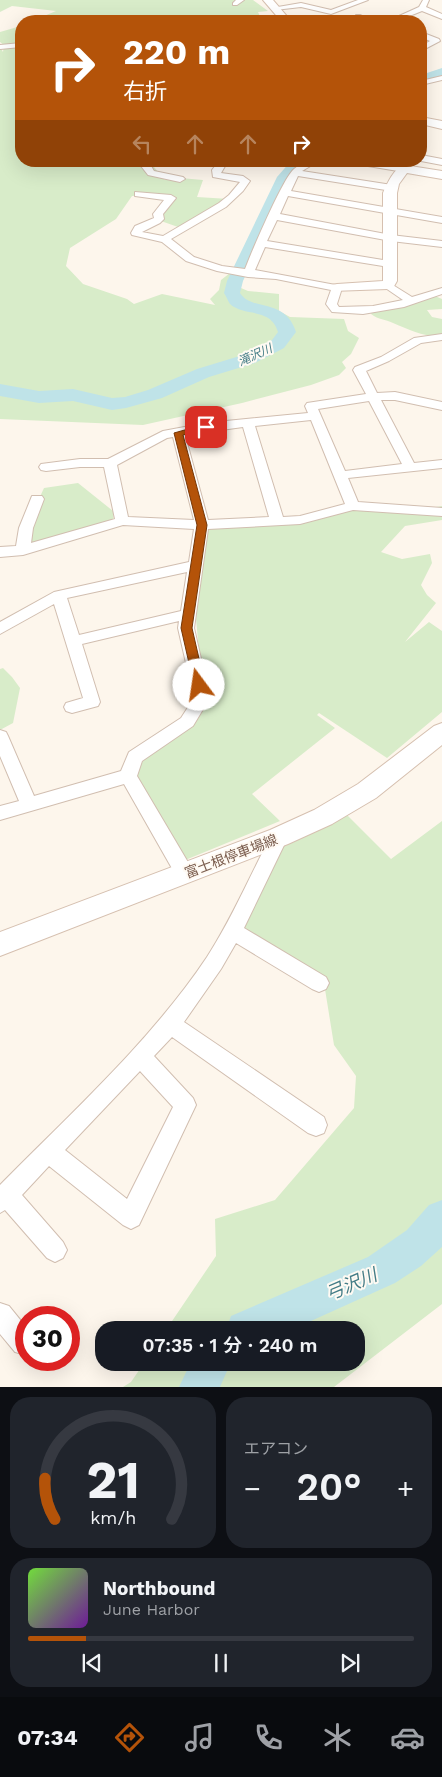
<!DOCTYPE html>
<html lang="ja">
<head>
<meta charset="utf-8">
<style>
  body { margin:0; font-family:"Work Sans","Noto Sans JP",sans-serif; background:#20242c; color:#f1f3f6; height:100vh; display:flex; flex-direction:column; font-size:19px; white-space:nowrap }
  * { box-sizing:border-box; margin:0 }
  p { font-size:16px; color:#9ea1a6 }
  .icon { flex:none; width:28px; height:28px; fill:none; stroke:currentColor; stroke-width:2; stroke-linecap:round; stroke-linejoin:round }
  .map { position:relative; height:1387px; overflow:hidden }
  .drawer { display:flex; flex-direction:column; gap:10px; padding:10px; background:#0d0f14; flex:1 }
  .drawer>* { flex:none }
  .guide { position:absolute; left:15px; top:15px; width:412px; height:152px; border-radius:20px; box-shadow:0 5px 20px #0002; background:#b45309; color:#fff; overflow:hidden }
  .speed { position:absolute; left:15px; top:1306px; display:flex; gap:10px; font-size:25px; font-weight:700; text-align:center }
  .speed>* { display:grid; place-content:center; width:65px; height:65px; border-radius:50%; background:#171b24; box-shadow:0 5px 20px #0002; line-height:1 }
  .speed .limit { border:8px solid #d22; background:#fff; color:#111 }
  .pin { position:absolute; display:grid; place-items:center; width:42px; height:42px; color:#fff; margin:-21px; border-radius:10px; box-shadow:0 2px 8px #0006 }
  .me { position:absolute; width:55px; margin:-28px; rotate:346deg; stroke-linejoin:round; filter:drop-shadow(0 0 4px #0008) }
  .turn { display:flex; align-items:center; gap:18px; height:105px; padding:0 25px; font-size:22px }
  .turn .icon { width:65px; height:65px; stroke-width:2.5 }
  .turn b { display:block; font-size:35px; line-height:42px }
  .lanes { display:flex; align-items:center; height:48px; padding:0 25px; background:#0003; justify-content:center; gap:25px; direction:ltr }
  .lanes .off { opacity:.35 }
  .big { font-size:38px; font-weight:600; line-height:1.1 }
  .drawer .widget { flex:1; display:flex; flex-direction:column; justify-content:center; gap:8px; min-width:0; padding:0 18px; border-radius:20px; background:#20242c }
  .drawer .dial { align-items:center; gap:0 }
  .dial svg { height:130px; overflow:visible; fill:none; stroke:#363941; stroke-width:7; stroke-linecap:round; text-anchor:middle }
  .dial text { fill:#f1f3f6; stroke:none }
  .song { display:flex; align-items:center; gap:15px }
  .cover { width:60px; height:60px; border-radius:8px; background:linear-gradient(135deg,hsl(100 70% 55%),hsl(280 70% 35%)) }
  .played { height:5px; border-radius:2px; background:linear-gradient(90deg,#b45309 15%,#363941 15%) }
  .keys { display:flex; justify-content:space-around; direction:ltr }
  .heat { display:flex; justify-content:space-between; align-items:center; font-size:28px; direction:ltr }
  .drawer .tiles { flex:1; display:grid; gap:10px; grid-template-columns:1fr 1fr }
  .widget:last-child { grid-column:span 2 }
  .trip { position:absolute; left:95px; top:1321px; width:270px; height:50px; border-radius:20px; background:#171b24; box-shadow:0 5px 20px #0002; font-weight:600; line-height:50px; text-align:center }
  .menu { display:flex; height:80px; justify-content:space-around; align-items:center; background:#090b0e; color:#9ea1a6 }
  .menu .icon { width:35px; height:35px }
  .menu .selected { color:#b45309 }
  .menu b { font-size:22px; color:#f1f3f6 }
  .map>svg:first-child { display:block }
</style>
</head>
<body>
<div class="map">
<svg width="442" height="1387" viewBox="0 0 442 1387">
  <rect width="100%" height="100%" fill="#fdf6ec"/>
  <path fill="#d8ecc9" d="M0 0H253L268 11 258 12 262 21H32L56 11 12 6 0 12Z
    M21 26V161H164L154 167 165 180 169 177 203 180 197 197 229 199 178 227 161 221 160 216 170 200 160 195 132 196 116 219 70 248 66 266 83 284 127 299 134 304 162 294 215 305 210 299 219 290 221 280 230 273 240 274 241 288 248 291 279 294V311L290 317 344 319 348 331 359 338 351 354 342 362 346 368 339 375 311 385 242 403 143 425 0 419V47L3 52 4 45 0 42V32Z
    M435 296 442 299V309L427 310 432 317 442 319V336C423 337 410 330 393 323 385 319 379 320 371 314L373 310Z
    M78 483 113 511 114 523 30 543 38 501 44 488Z
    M442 506V520L405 526 381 552 402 559 430 554 432 563 421 585 427 595 436 603 405 642 429 622 442 631V712L387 758 319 713 317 715 335 728 252 794 280 821 178 863 128 776 136 759 204 705 196 619 204 527 277 521 356 509 412 511Z
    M3 668 12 677 20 688 13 723 0 730V669Z
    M347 815 391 859 442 821V1304L334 1387H123L131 1382 144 1363 356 1362V1330H166L216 1256 215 1219 275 1200 354 1108 356 1076 334 1045 324 983 238 930 279 848Z"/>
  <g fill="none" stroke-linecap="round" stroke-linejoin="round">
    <path fill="#bfe3e8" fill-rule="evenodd" d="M442 68V76L421 83V75Z
      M291 161H310L299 168 291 178 243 281 240 293C252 312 285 297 296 332L284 348 255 363 209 377 162 398 126 408 112 410 73 401 39 403 0 396V384L39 391 73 389 112 398 125 397 148 390 197 369 243 355 272 340 278 332C271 307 244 317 230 304 228 301 226 296 224 293L227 281 277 177Z
      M442 1200V1247L421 1266 395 1283 291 1330H226L231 1316 368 1257 407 1230 429 1205Z
      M191 1362H231L220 1387H179Z"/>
    <defs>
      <path id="street" d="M236 0H244L237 5H233V3Z
        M358 0H368L331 14 301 7 275 10 272 8 301 3 331 10Z
        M423 0H429L426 7 442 14V19L422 11 397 21H388L419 7Z
        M356 15H360L372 21H363L356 17Z
        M421 32 439 39 440 41 421 51V46L430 41 421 37Z
        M21 43V47L0 49V45Z
        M442 76V80L421 85V81Z
        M421 155 442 159V165L421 161Z
        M146 161H155L151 166 154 171 183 177 185 179 180 182 148 175 141 166Z
        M219 161H228L221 173 243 176 250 181 243 191 226 207 171 239 194 257 222 266 245 269C252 251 283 178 294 169 302 162 310 161 319 161L302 171 392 185 397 188 392 191 298 176 291 191 442 217V223L288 196 280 214 391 235 442 241V247L391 241 277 220 267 241 389 261 394 264 389 267 265 247 255 270 341 286 342 288 337 304 339 307 373 306 403 300 384 287 383 285 384 283 388 282 412 297 442 288V294L404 307 363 314 332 312 326 304 331 290 276 279 248 277 217 271 186 261 162 242 132 235 131 233 135 226 154 218 153 214 164 200 135 196V192L171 195 176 198 163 214 164 219 160 223 142 232 163 236 219 203 229 195 240 182 213 177 212 170Z
        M352 161H374L401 166 403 161H412L407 171 404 172 356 164Z
        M442 334V340L421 343 389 361 366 371 377 393 395 392 442 402V410L395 400H381L414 463 442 460V468L348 478 358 502 442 508V516L353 510 300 524 208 529 194 628 207 685 208 701 193 726 142 761 137 776 192 869 194 874 192 879 185 882 178 879 124 784 0 820V806L19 801 0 756V730L6 732 8 736 34 796 121 771 129 752 181 718 192 701 191 685 178 628 179 621 82 644 100 702 98 706 72 713 66 711 64 707 66 703 83 698 54 604 0 634V622L54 592 189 562 194 529 123 525 23 555 0 557V547L16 546 19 528 32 496H42L44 499 33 528 31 543 115 519 104 467H80L46 471 41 470 39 467 41 464 80 459H108L163 431 206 423 308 413 305 406 307 403 366 394 353 370 355 367 381 357 414 338ZM369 401 402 464 345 471 318 409ZM311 420 345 504 300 516 283 517 255 426ZM243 427 269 517 208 520 185 435ZM173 437 194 520 128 517 117 465 167 438ZM187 572 181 611 79 635 67 598Z
        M279 830 285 832 288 837 244 928 326 977 329 983 326 989 319 992 312 989 236 943 221 969 184 1022 324 1117 327 1125 324 1133 316 1136 308 1133 172 1037 154 1056 193 1098 196 1105 139 1225 131 1229 123 1225 49 1166 22 1195 63 1242 67 1250 63 1258 55 1262 47 1258 5 1210 0 1213V1185C71 1113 151 1041 207 957 233 917 251 873 273 832ZM140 1071 173 1107 127 1199 65 1150Z
        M0 1303 9 1306 26 1327V1355L15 1352 0 1334Z"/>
      <path id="secondary" d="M263 0H273L291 21H281Z
        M421 117 442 121V129L421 124Z
        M404 165 442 171V179L407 173 399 184 397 193V281L393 288 388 289 332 291 330 288 332 285 337 284 383 281V193C387 184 394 168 404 165Z
        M442 723V745L376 798 332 824 288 844 0 956V932L270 830 314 810 358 784 434 726Z"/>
    </defs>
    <use href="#street" stroke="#d1beb0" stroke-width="2"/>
    <use href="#secondary" stroke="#d6c0b0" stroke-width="2"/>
    <use href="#street" fill="#fff" fill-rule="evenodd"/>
    <use href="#secondary" fill="#fff" fill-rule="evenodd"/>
  </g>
  <path fill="#b45309" stroke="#753606" d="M206 424 210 427 209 429 183 435 207 525 192 628 205 685 199 689 194 685 181 628 197 525 174 433Z"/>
  <g text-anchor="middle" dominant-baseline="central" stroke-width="4" stroke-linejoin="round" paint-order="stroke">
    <g font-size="12" font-style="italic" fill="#437c86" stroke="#fffaf3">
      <text transform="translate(255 355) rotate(-24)">滝沢川</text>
    </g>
    <g font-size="14" fill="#7a5c4d" stroke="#fffaf3">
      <text transform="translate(231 856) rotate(-21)">富士根停車場線</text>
    </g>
    <g font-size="18" font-style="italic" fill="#437c86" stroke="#fffaf3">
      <text transform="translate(351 1284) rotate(-23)">弓沢川</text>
    </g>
  </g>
</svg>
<div class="speed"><div class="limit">30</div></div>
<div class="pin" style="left:206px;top:427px;background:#d93025"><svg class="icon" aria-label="arrive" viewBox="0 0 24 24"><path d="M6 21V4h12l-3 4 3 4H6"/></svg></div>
<svg class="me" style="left:199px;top:685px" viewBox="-20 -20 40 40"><circle r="19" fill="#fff"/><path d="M0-13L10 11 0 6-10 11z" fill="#b45309"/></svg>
<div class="trip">07:35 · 1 分 · 240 m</div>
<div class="guide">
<div class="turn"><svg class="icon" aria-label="right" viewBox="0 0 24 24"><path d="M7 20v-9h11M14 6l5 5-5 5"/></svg><div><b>220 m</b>右折</div></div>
<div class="lanes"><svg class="icon off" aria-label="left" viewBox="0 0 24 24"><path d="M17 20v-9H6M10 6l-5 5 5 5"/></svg><svg class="icon off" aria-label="ahead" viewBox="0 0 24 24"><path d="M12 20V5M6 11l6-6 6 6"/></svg><svg class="icon off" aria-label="ahead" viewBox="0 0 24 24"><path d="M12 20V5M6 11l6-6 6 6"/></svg><svg class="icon" aria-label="right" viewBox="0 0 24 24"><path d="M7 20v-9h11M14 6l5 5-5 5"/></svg></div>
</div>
</div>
<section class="drawer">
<div class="tiles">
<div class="widget dial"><svg viewBox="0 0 100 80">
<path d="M14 69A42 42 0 1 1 86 69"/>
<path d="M14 69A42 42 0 0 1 8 44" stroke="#b45309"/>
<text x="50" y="56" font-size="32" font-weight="700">21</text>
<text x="50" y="72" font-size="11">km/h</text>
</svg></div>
<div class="widget"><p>エアコン</p>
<div class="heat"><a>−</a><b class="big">20°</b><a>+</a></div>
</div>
<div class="widget">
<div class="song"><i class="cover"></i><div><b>Northbound</b><p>June Harbor</p></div></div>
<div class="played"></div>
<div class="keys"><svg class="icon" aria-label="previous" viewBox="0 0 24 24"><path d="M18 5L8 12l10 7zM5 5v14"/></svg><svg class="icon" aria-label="pause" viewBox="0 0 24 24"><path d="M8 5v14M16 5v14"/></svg><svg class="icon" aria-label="next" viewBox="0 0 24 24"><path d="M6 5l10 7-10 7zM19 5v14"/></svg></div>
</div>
</div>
</section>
<nav class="menu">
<b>07:34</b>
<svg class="icon selected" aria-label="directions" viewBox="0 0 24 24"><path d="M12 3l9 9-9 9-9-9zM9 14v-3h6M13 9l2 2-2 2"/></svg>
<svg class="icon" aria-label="music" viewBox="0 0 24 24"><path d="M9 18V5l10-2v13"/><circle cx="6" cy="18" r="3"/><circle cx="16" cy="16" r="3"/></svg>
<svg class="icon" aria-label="phone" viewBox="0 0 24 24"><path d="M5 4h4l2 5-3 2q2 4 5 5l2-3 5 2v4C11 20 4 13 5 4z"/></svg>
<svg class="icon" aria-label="climate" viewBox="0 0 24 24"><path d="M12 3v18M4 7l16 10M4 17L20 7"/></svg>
<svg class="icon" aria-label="car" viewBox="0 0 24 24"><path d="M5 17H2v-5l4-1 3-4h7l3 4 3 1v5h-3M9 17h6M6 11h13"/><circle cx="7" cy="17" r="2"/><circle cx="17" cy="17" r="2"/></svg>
</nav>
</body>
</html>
